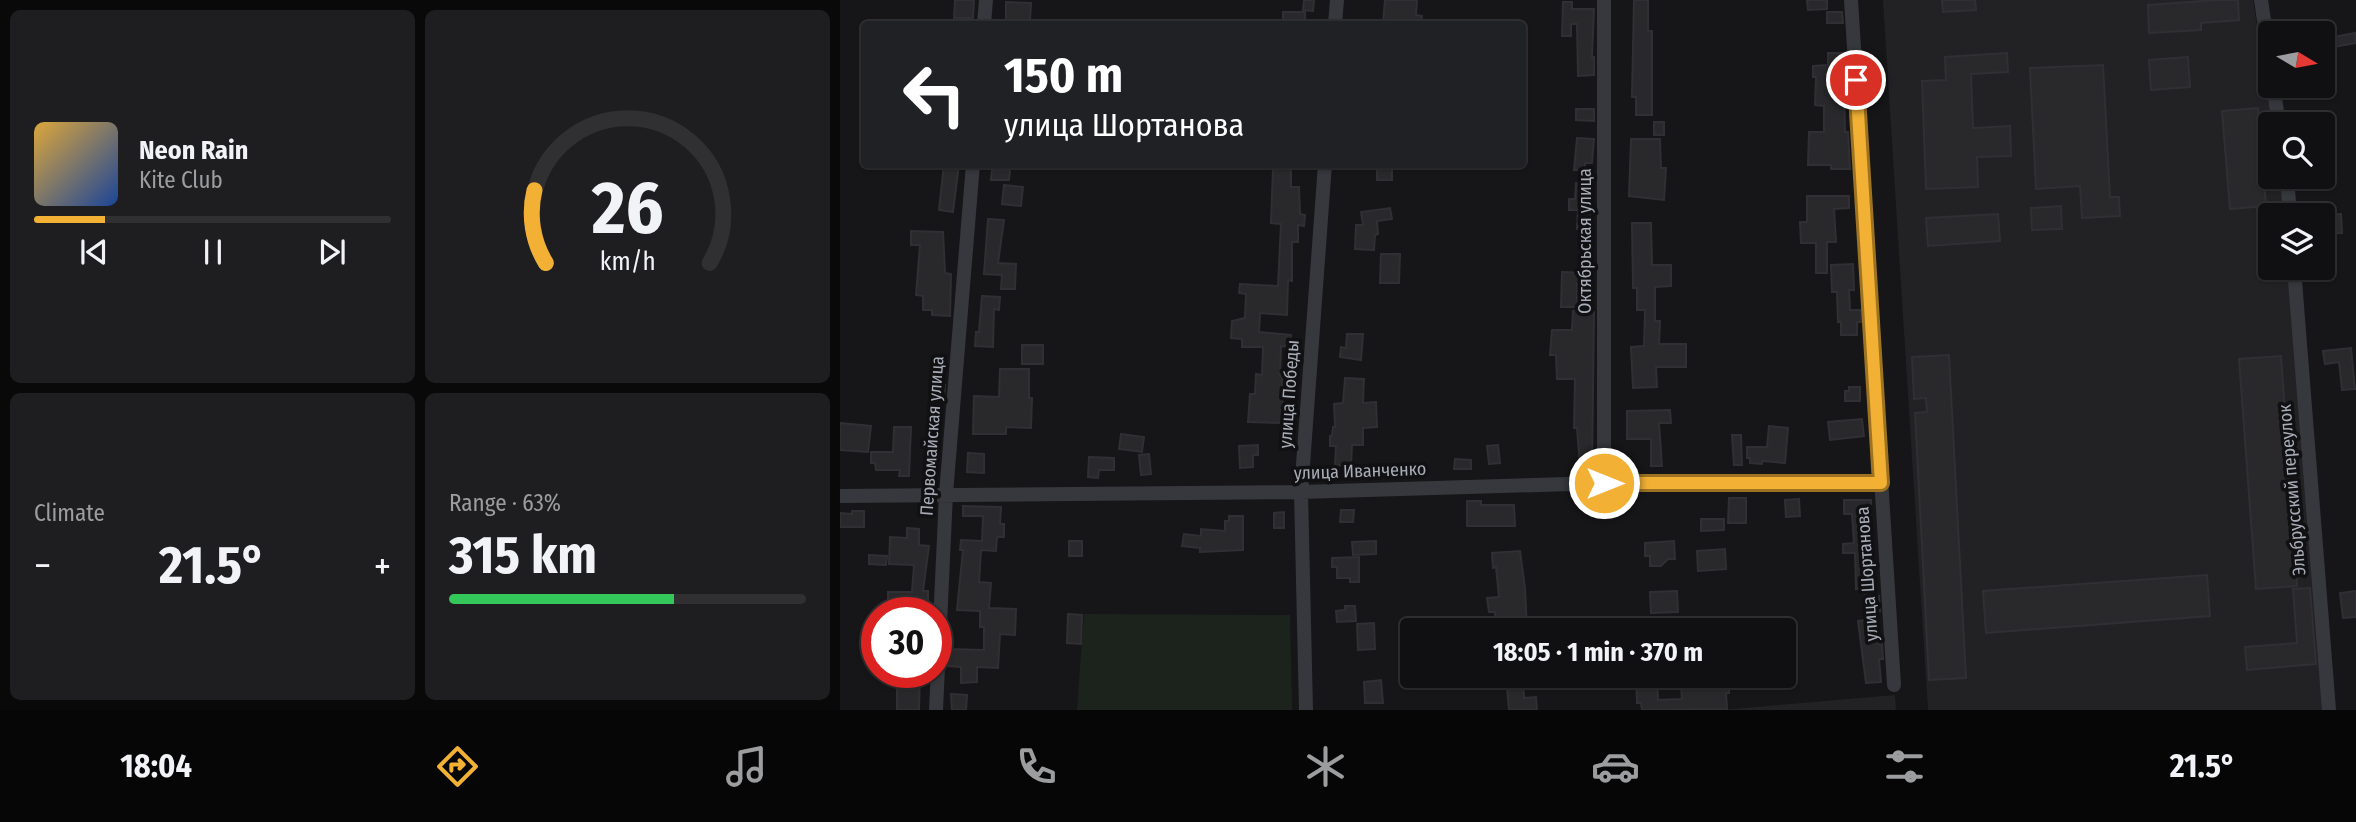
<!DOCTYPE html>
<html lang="en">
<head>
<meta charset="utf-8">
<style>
  body { margin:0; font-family:"Fira Sans Condensed",sans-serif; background:#1e1e20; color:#f1f3f6; height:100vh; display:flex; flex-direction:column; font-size:26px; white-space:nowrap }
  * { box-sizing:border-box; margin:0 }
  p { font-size:23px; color:#9c9d9f }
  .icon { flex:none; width:38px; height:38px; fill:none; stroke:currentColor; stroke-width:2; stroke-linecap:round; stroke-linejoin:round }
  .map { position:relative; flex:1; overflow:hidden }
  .details { display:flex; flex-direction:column; gap:10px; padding:10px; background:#09090a; width:840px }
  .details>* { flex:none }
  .hud { position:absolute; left:21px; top:21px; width:665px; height:147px; border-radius:7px; box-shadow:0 2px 5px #0004,0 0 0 2px #303032; background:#202124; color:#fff; overflow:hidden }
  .needle { width:46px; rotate:100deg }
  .buttons { position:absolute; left:1418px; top:21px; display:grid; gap:14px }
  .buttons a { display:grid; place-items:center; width:77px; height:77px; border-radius:7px; background:#101012; box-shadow:0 2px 5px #0004,0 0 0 2px #303032; font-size:35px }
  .speed { position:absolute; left:21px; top:597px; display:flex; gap:14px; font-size:35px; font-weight:700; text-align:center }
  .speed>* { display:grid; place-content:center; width:91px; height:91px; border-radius:50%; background:#101012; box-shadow:0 2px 5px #0004,0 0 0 2px #303032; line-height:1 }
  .speed .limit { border:10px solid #d22; background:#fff; color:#111 }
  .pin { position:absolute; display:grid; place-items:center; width:60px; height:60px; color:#fff; margin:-30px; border:4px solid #fff; border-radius:50%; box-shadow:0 2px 7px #0007 }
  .me { position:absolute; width:77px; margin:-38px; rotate:90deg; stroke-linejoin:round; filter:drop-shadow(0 0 5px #0008) }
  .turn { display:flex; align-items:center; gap:24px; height:147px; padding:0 28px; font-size:32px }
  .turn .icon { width:91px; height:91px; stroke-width:2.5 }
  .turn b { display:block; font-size:49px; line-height:60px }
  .big { font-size:52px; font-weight:700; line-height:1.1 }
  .details .widget { flex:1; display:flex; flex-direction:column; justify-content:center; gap:10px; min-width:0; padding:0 24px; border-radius:10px; background:#1e1e20 }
  .details .dial { align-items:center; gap:0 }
  .dial svg { height:182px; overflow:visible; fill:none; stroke:#303032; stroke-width:7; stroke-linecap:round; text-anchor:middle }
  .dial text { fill:#f1f3f6; stroke:none }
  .song { display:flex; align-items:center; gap:21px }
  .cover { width:84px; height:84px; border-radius:10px; background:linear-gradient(135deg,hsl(40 70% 55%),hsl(220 70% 35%)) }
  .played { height:7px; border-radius:4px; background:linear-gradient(90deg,#f2b134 20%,#303032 20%) }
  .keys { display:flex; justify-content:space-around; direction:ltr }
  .heat { display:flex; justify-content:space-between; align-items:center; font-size:38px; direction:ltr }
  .charge { height:10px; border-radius:5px; background:linear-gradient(90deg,#34c759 63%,#303032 0) }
  .details .tiles { flex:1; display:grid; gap:10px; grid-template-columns:repeat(2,1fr) }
  .trip { position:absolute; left:560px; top:618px; width:396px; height:70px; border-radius:7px; background:#101012; box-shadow:0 2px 5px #0004,0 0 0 2px #303032; font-weight:700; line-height:70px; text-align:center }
  .menu { display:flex; height:112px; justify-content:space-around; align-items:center; background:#060607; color:#9c9d9f }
  .menu .icon { width:49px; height:49px }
  .menu .on { color:#f2b134 }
  .menu b { font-size:32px; color:#f1f3f6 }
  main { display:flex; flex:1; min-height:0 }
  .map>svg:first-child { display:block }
</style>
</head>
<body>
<main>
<section class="details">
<div class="tiles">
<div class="widget">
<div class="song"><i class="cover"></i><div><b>Neon Rain</b><p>Kite Club</p></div></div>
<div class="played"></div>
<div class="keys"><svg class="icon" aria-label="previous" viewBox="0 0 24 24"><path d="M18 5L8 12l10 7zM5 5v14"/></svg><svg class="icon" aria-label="pause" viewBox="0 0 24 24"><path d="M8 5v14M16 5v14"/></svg><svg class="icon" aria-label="next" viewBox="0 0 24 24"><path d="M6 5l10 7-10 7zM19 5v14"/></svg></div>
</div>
<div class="widget dial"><svg viewBox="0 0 100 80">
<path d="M14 69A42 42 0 1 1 86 69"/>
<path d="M14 69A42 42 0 0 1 9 37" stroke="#f2b134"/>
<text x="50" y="56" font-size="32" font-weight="700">26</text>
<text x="50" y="72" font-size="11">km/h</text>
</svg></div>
<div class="widget"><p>Climate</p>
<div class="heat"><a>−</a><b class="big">21.5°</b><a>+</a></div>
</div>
<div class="widget"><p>Range · 63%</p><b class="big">315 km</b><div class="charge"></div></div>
</div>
</section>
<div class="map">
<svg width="1516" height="710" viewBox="0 0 1516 710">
  <rect width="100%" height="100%" fill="#161618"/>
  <path fill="#222225" d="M1043 0H1413L1432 124H1430V177H1440L1444 215H1430V268H1448L1484 710H1088Z
    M1055 695 1056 710H881Z"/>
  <path fill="#1c231d" d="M244 614 450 615 452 710H237Z"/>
  <path fill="#29292c" stroke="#303034" stroke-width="2" d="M115 0H134L133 18H114Z
    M464 0H474L473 11 463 10Z
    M545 0H577L576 15 582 16 581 24H543Z
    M794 0H808V31H812V115H796V97H792Z
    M967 0H987V9L968 10Z
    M1102 0H1135L1136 10 1103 12Z
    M1376 0H1398L1399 20 1361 23V30L1309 33 1308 5Z
    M166 2 191 3 190 21 166 20Z
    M723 2H732V9H754L752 57H754V75L738 76 737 24H731V36H722Z
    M443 12H465V24H443Z
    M987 12H1002L1003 23H987Z
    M1515 33 1516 43 1482 49V39Z
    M988 53H1003L1005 132H1008L1010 169H991V165H968L969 132H984V106L975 105 976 77H973V66L988 65Z
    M1167 53 1168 72 1131 74 1133 128 1170 126 1171 156 1137 157 1138 187 1086 189 1082 81 1106 80 1105 57Z
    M1348 57 1350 87 1311 90 1309 60Z
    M1263 65 1270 197H1279L1280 216 1242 218 1240 186 1196 189 1190 68Z
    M1418 108 1426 206 1390 209 1382 111Z
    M736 109H754V121L736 120Z
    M814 122H824V135H814Z
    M737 138 754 139 752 163H745V170H734Z
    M791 139H820L821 168H826L824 200 789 196Z
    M104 164H119L113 212 99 210Z
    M537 164H552V180H537Z
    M451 168V187H459L460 214 465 215 464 226 458 225V242H452V281L448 280 447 315 420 313 419 332 451 335 450 347 441 346 440 376H442L443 423 408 422 410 394H415L416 374 422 375 423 347H402V339L391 338 392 321 405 318 406 294 399 293 400 284 438 286 441 224 431 223 433 169Z
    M152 170H170L169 180H151Z
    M736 183 750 184 751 230 737 229 738 210H729V199H735Z
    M164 185 183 187 181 206 162 204Z
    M967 196H1009V208L994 209 996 242H987V273H976V243H961L960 222H967Z
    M1221 206 1222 229 1192 230 1191 208Z
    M550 208 552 219 537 221 538 234 535 235 534 250 515 249 516 225H523L521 212Z
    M1158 214 1160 241 1088 246 1086 218Z
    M1501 214 1502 233 1482 234V215Z
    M148 219 164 220 158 263 176 264 175 289H161L162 275 144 274Z
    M792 223H811L812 265H831V286L815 287V321H820L819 344H846V367H816L817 387 793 388 791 347 804 346 805 310H797V288H793Z
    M71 231 103 232 105 273 111 274 110 316 92 315V310H83V296L76 295 80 245H71Z
    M541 254H560L559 283H540Z
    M1013 264 1014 290H1009L1010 310H1021V322H1017V335H1001V322H998L997 292H992L991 265Z
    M722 272 751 273 750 284H737V307H721Z
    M142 296 160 297 159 310 154 309 153 347 135 346 136 332H139Z
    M733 311 754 312 752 466H740L737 428H734L735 379H717L716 355H710L712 330H732Z
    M507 334H523L521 360 500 357 501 347 506 348Z
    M182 345H203V364H182Z
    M1511 348 1515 389 1502 390 1499 362 1485 364 1483 351Z
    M1109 355 1126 678 1089 680 1075 413 1087 412 1086 398 1074 399 1072 357Z
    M1441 356 1457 586 1416 589 1399 359Z
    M160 369H189V398H192L191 428 166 427V434H133L134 396 159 397Z
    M505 378 524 379 523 403 536 402 537 427 523 428V445H512L511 466 495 465 496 446H490V436H492L493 427H495L494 404 503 403Z
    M91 384 105 385 104 396 90 395Z
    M1009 387H1020V401H1005V391H1009Z
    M830 410 831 423H819L822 466H811V439H787V411Z
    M1022 419 1024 436 990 440 988 422Z
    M0 423 31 426 28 452 0 450Z
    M929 426 948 428 945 463 922 461V464L910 463V458H907V447H927Z
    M54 427H71L69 476H59L60 470H36L35 463H31V452H53Z
    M281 434 304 437 302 452 279 449Z
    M892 435H901L902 465H894Z
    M418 445V455H413V467L400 468 399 446Z
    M658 445 660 463 649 464 647 446Z
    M128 453 144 454V473L127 472Z
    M309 454 311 474 301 475 299 455Z
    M249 457 274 458V470H259L258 478 248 477Z
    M615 459 631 460V469H614Z
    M889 498H906V523H888Z
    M959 499 960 516 946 517 945 500Z
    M1004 500H1031V515H1028L1029 539H1026L1027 570H1032L1033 597 1039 596 1040 611 1036 612 1038 644H1042L1043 659H1039L1041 682 1026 683 1018 621 1027 620 1024 588 1016 589 1015 553H1003V544L1014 543 1012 514H1004Z
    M627 501H641V505H674L675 526H627Z
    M123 506 161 507 160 524H164V537H157L156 551 141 550 139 582 151 583 149 608 176 609 175 635 160 634 158 668 137 667V682L121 683V667L108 666V649L144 650V627H140V611L117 610 123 550H120L121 540 142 541 143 516H123Z
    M501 510H514L513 522H500Z
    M12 511H24V527H0V513L12 514Z
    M444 512V528H434V513Z
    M389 516H403V550L360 552V548L342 546 344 534 361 536V529L385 531V521H389Z
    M861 519H884V530L861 531Z
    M67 528 79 529V545L89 546 83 591H88V603H67V612H48V592H72L74 565 49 564 50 537 67 538Z
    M229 541H242V556H229Z
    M536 541V554L513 555 512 542Z
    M834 541 835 559H828L821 566H810V556H805V543Z
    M885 549 886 569 858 571 857 551Z
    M680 551 685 588 687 630H655V612H649L647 598 659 597 656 567 653 568 652 553Z
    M29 555 47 556 46 565 29 564Z
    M519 557V582H510V578H497V567H492V558Z
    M1367 575 1370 616 1146 633 1143 591Z
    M1470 588 1476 664 1407 670 1405 647 1457 643 1453 589Z
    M837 591 838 612 811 613 810 592Z
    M1516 591V617L1503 618 1500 593Z
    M505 606H515L516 621 497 622 496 611 505 610Z
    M228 614 242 615 241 644 227 643Z
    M534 623 535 649 518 650 517 624Z
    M61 672H80L79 710H57V686H61Z
    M666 676H683L684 698 696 697 697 710H669Z
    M796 676H817L818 700 842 699 841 686 889 683V693H886L887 709 802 710 801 703H797Z
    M541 680 543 703H525L524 682Z
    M111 694 127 695 126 710H112Z"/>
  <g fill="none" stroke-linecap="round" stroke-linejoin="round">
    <path stroke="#37383d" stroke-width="14" d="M764 0V483
      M1011 0 1054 685
      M1421 0 1430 61
      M144 24 146 0
      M495 24 497 0
      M1433 86 1439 124
      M1447 177 1450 215
      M1454 268 1489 710
      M0 496 461 492 764 483H1041
      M96 710 106 494 133 164
      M466 710 461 492 485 164"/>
  </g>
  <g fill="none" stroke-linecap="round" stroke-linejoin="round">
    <defs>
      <path id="route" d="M764 483H1041L1016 80"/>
    </defs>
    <use href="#route" stroke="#9d7322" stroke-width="18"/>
    <use href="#route" stroke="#f2b134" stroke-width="12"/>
  </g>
  <g text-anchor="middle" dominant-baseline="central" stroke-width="7" stroke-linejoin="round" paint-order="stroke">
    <g font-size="18" fill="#a8adb8" stroke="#111113">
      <text transform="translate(745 241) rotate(-90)">Октябрьская улица</text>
      <text transform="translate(449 394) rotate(-86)">улица Победы</text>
      <text transform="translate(92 436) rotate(-86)">Первомайская улица</text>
      <text transform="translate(520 471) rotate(-2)">улица Иванченко</text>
      <text transform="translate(1452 490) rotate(-95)">Эльбрусский переулок</text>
      <text transform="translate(1027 574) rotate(-94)">улица Шортанова</text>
    </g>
  </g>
</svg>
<div class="buttons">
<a><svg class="needle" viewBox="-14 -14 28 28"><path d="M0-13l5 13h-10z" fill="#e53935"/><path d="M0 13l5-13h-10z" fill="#9c9d9f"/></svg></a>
<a><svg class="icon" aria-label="search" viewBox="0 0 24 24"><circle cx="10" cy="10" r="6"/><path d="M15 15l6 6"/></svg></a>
<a><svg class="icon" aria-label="layers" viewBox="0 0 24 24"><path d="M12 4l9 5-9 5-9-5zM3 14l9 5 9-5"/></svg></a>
</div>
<div class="speed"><div class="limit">30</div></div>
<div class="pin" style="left:1016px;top:80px;background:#d93025"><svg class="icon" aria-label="arrive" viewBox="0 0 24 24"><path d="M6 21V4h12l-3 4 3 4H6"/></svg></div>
<svg class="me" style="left:764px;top:483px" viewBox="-20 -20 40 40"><circle r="17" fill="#f2b134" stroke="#fff" stroke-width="3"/><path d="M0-11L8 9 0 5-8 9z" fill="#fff"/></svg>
<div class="trip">18:05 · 1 min · 370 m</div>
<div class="hud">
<div class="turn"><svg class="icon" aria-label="left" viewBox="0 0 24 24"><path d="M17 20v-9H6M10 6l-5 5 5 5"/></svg><div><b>150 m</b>улица Шортанова</div></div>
</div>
</div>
</main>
<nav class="menu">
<b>18:04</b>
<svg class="icon on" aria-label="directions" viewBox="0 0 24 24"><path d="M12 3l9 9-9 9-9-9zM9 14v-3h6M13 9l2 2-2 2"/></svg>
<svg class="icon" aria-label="music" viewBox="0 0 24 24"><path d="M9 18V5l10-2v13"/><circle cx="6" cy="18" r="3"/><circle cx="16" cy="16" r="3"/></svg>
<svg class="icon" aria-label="phone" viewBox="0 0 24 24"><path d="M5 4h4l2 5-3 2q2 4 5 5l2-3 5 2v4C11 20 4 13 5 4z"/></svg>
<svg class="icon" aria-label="climate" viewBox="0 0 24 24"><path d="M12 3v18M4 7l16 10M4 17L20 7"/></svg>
<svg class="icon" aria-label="car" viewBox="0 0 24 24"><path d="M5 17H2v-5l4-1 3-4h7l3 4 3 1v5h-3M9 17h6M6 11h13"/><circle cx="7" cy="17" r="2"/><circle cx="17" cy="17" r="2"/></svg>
<svg class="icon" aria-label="filters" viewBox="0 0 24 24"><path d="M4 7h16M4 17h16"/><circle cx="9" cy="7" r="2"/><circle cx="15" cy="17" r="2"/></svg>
<b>21.5°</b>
</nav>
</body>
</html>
